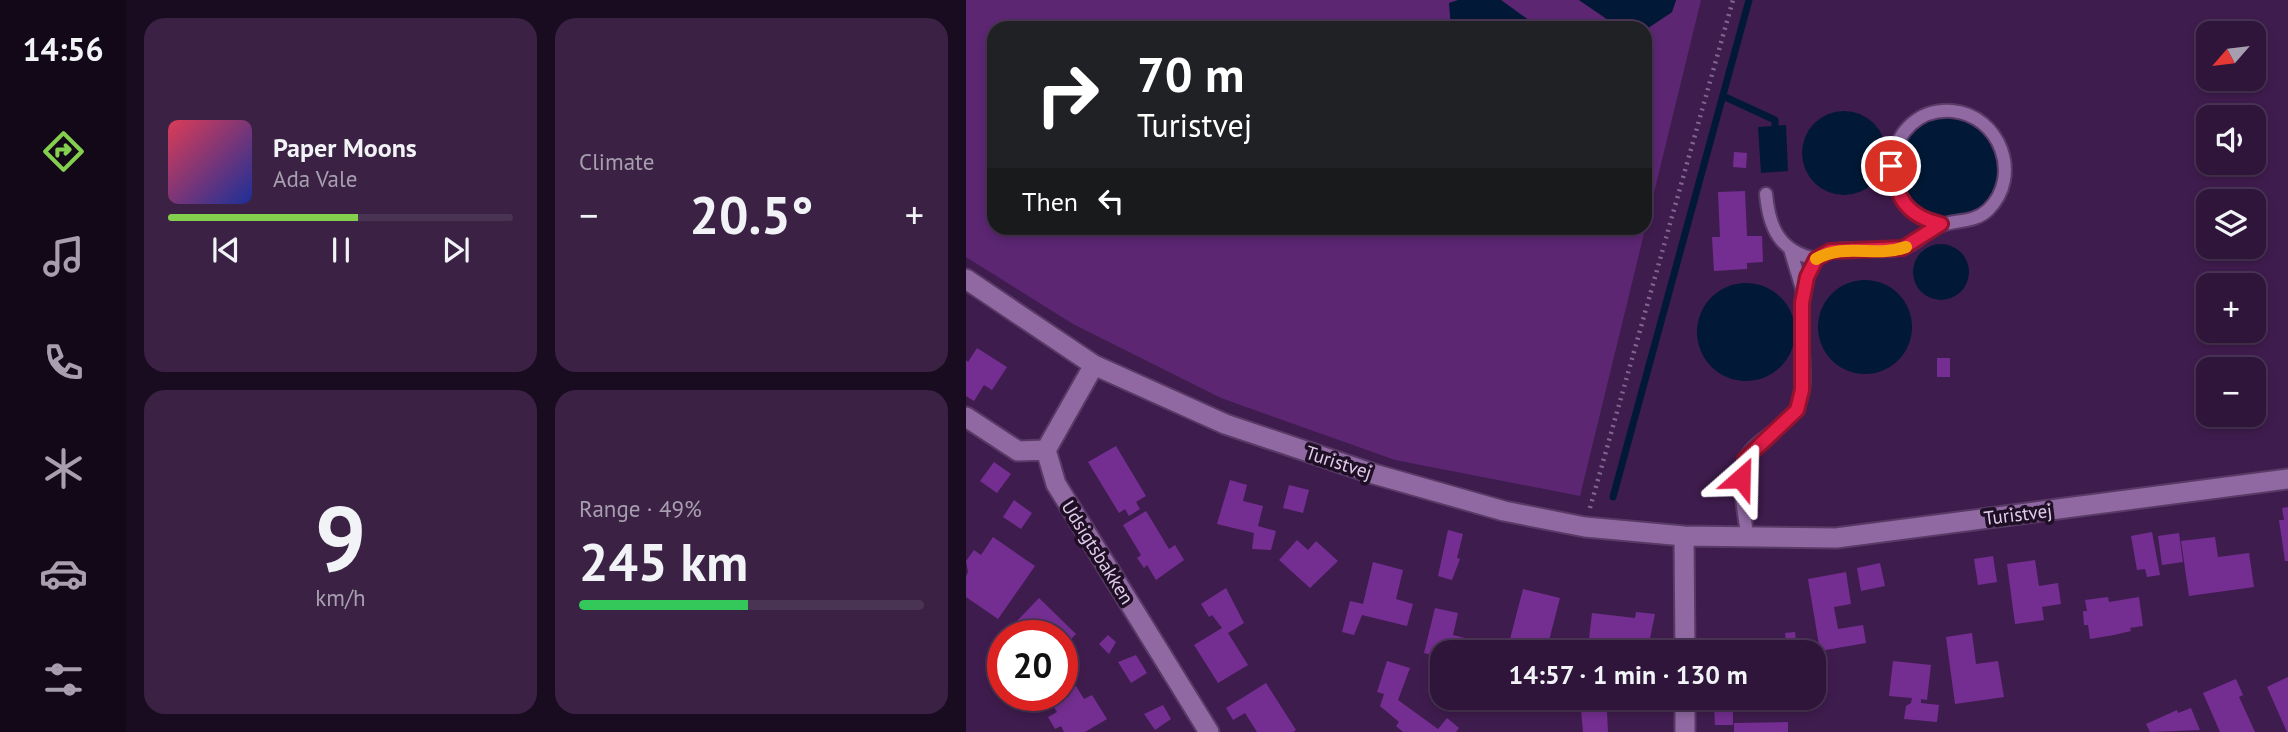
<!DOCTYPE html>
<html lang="en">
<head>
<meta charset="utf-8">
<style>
  body { margin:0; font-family:"PT Sans",sans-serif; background:#3b2245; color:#f1f3f6; height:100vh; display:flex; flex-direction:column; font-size:26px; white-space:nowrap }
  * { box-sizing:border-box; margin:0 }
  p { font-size:23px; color:#a79faf }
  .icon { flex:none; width:38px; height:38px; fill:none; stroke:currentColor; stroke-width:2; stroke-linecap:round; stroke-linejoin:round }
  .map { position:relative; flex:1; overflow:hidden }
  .details { display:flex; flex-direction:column; gap:18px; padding:18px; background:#1a0c20; width:840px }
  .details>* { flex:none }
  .banner { position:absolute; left:21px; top:21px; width:665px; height:214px; border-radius:21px; box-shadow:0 4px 10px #0003,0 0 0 2px #4a3454; background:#202124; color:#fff; overflow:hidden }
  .needle { width:46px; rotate:242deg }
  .buttons { position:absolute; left:1230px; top:21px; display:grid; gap:14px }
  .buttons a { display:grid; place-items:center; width:70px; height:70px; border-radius:14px; background:#2f153a; box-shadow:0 4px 10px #0003,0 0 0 2px #4a3454; font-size:35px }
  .speed { position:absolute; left:21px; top:620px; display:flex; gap:14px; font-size:35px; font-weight:700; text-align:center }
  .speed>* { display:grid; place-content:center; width:91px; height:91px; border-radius:50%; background:#2f153a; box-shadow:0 4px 10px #0003,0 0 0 2px #4a3454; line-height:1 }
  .speed .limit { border:10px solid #d22; background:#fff; color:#111 }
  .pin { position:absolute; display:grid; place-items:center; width:60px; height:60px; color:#fff; margin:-30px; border:4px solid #fff; border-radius:50%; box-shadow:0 2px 7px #0007 }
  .me { position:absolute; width:77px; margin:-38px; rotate:25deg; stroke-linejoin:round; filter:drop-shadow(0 0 5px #0008) }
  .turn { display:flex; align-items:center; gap:24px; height:147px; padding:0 35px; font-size:32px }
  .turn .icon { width:91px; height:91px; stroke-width:2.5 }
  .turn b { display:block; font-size:49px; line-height:60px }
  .then { display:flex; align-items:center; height:66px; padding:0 35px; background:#0003; gap:14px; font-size:26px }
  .big { font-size:52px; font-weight:600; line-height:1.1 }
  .details .card { flex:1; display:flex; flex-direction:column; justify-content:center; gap:10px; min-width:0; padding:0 24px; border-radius:21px; background:#3b2245 }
  .details .dial { align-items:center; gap:0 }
  .dial b { font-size:91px; line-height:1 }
  .song { display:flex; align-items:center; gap:21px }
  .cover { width:84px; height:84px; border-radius:10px; background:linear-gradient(135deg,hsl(350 70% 55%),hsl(230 70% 35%)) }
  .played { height:7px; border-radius:4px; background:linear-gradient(90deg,#84d04e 55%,#4a3454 55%) }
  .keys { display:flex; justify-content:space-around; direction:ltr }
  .heat { display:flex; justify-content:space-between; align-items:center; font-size:38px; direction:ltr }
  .charge { height:10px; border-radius:5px; background:linear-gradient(90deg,#34c759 49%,#4a3454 0) }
  .details .tiles { flex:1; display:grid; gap:18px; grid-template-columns:repeat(2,1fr) }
  .trip { position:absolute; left:464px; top:640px; width:396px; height:70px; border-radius:21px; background:#2f153a; box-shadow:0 4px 10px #0003,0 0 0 2px #4a3454; font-weight:600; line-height:70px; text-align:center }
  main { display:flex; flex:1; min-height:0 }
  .tabs { display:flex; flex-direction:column; width:126px; justify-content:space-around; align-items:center; background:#130817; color:#a79faf }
  .tabs .icon { width:49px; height:49px }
  .tabs .active { color:#84d04e }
  .tabs b { font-size:32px; color:#f1f3f6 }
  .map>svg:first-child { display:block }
</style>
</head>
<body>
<main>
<nav class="tabs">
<b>14:56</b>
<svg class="icon active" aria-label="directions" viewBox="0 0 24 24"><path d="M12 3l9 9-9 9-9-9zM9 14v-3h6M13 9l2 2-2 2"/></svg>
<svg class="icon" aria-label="music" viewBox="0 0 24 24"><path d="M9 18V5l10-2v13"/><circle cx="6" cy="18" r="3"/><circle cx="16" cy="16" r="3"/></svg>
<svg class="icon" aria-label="phone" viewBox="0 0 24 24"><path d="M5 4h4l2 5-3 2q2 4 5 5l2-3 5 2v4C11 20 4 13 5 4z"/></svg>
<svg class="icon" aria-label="climate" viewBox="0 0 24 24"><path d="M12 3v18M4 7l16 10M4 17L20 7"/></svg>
<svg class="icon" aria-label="car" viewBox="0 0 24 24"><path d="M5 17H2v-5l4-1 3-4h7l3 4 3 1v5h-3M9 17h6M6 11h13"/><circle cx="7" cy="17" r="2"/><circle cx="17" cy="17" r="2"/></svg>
<svg class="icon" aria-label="filters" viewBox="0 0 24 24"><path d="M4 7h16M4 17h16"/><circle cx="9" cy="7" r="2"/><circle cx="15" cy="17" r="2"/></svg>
</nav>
<section class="details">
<div class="tiles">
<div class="card">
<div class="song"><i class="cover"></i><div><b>Paper Moons</b><p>Ada Vale</p></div></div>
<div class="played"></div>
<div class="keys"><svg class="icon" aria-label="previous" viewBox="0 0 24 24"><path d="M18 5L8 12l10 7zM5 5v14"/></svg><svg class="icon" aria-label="pause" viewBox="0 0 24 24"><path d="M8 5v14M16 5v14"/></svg><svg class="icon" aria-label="next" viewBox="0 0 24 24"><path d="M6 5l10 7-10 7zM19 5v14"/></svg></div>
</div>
<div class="card"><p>Climate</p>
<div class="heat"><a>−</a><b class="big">20.5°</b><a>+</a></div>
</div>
<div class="card dial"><b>9</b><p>km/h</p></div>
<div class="card"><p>Range · 49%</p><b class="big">245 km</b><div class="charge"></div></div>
</div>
</section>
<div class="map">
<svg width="1322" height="732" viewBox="0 0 1322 732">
  <rect width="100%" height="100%" fill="#3f1c4e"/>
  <path fill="#5c2673" d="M0 0H613L654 28H28V228H679V30L705 13 710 0H735L614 496 429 460 255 398 107 324 0 257Z"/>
  <path fill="#011936" d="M492 0H535L574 28H485L483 3Z
    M613 0H710L706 12 679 30V28H654Z
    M836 153a42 42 0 1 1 84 0a42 42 0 1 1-84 0Z
    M933 168a51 51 0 1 1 102 0a51 51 0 1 1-102 0Z
    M820 125 822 171 795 173 792 127Z
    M947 272a28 28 0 1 1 56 0a28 28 0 1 1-56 0Z
    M852 327a47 47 0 1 1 94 0a47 47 0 1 1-94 0Z
    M731 332a49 49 0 1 1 98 0a49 49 0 1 1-98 0Z"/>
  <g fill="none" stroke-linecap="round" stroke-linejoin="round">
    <path stroke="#011936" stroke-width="7" d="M757 96 809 120V126
      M647 497 783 0"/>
  </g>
  <path fill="#742e91" d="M768 152 781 153 780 168 767 167Z
    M779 191 781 236H796L797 262 781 263V269L748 271 746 237H754L752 192Z
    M11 348 41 367 26 390 18 385 8 401 0 396V360L2 362Z
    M971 358H984V377H971Z
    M150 446 180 496 170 502 174 509 163 516 159 509 153 513 122 462Z
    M28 462 45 474 31 493 14 481Z
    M264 480 281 485 277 501 297 506 292 526 310 531 305 550 286 549 288 533 251 524Z
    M323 485 343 490 337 513 317 508Z
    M48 500 66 513 55 529 37 517Z
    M1322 507V561H1319L1313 520H1318L1316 508Z
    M180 511 203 549 209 545 218 560 190 580 181 565 178 568 171 558 175 555 157 525Z
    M482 530 497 534 491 558 494 559 486 580 472 576Z
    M1186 532 1194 575 1181 577 1179 569 1171 570 1165 536Z
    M1213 533 1217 562 1196 565 1192 536Z
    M27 537 69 566 32 619 0 597V576L2 572 0 561 8 550 15 555Z
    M1249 537 1252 557 1283 553 1288 587 1223 596 1215 541Z
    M331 540 342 550 350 541 372 561 344 588 313 560Z
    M1027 556 1031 582 1012 585 1008 559Z
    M1069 560 1073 586 1092 583 1095 604 1076 607 1078 620 1049 624 1041 564Z
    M407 562 437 570 430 599 447 604 441 626 396 615 388 635 376 632 384 601 397 604Z
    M914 563 919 586 895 591 891 568Z
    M880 572 885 604 868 607 872 629 897 625 900 643 854 651 842 579Z
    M260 588 278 623 262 633 282 665 252 683 228 645 256 628 246 615 243 617 235 604Z
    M557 589 594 598 580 652 543 643Z
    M1142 597 1143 602 1173 597 1177 626 1164 628 1165 631 1148 635 1124 639 1122 625H1118L1117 611H1121L1119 600Z
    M73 598 110 634 96 648V635H65L51 621Z
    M469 608 492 613 487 635 523 644 521 653H476V658L458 653Z
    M670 612 689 614 681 653 650 652 652 642 623 639 626 613 669 618Z
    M829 632 831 649 821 650 819 633Z
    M1006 633 1010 664 1032 661 1038 697 989 704 980 637Z
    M142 635 150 642 143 654 133 644Z
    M607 643 637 646 636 653H606Z
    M751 643 784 651 785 644 809 649 808 653H749Z
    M170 655 181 673 165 683 152 662Z
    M421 661 444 668 432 700 472 729 481 718 493 728 490 732H437L430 726 433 722 414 706 418 694 411 692Z
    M927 661 965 665 961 700 955 699V703L973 705 971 722 938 719 940 706 945 703 946 698 923 696Z
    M1322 677V732H1321L1301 687Z
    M1270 679 1277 695 1273 697 1289 732H1254L1237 693Z
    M300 683 330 730 327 732H291L279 713 267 720 260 708Z
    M110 686 118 699 126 695 141 719 119 732H98L95 726 89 729 82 717 91 712 84 701Z
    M614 698H674L675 709 641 712 642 732H617Z
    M775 698H797L795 706H773Z
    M197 705 205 719 189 730 178 714Z
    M748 707H767V725H749Z
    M1225 708 1234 730 1184 732 1180 724 1211 710 1212 713Z
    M822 722V732H768V723Z"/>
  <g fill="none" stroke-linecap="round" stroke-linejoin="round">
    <defs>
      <path id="service" d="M800 194C803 228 814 252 850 259
        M824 249 837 292
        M781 536C779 513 771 485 778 462 786 436 831 429 837 390 842 353 823 290 850 260 868 239 913 256 937 248 951 244 960 231 973 226 989 219 1007 224 1022 210 1057 176 1034 115 986 111 919 106 900 206 975 224"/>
      <path id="minor" d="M0 279 128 365 259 424 408 474 538 511 619 527 718 536 870 538 1322 479
        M128 365 80 450 90 484 243 732
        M0 417 52 451 80 450
        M718 536 719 653
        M719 698V732"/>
    </defs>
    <use href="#service" stroke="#593a66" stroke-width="16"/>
    <use href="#minor" stroke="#593a66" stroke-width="23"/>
    <path stroke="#836690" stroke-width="4.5" stroke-dasharray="2 5" stroke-linecap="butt" d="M624 508 767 0"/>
    <use href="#service" stroke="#9069a2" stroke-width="12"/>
    <use href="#minor" stroke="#9069a2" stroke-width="19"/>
  </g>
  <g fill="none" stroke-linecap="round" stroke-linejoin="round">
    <defs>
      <path id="route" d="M775 478 779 459 831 410 836 390V303L841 277 850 259 864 251 937 248 975 224C941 216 931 199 925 166"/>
    </defs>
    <use href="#route" stroke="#92132f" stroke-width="18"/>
    <use href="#route" stroke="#e11d48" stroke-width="12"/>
    <path stroke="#f59e0b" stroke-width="12" d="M850 259C879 242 910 258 940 247"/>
  </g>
  <g text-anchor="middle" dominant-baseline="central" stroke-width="7" stroke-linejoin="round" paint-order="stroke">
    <g font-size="19" fill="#e0cbea" stroke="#1e0f25">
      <text transform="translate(373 462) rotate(18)">Turistvej</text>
      <text transform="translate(1052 514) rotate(-7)">Turistvej</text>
      <text transform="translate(132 552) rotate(58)">Udsigtsbakken</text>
    </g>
  </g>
</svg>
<div class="buttons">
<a><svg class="needle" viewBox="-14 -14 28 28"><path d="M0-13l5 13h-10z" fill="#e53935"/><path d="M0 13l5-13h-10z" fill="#a79faf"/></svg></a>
<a><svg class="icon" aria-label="sound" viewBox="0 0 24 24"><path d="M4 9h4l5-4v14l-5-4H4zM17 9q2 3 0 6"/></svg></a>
<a><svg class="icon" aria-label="layers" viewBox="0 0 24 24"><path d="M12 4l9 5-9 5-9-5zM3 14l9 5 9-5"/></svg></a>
<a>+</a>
<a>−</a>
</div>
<div class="speed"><div class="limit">20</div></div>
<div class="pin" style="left:925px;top:166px;background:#d93025"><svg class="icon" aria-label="arrive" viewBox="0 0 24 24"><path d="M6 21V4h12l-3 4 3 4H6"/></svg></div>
<svg class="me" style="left:775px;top:478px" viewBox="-20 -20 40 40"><path d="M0-17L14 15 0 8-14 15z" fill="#e11d48" stroke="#fff" stroke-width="4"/></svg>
<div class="trip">14:57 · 1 min · 130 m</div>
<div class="banner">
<div class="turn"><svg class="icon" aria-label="right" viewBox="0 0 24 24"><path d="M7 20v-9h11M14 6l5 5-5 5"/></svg><div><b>70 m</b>Turistvej</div></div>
<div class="then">Then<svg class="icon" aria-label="left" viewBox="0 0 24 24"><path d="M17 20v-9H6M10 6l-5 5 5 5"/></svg></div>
</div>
</div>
</main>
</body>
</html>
